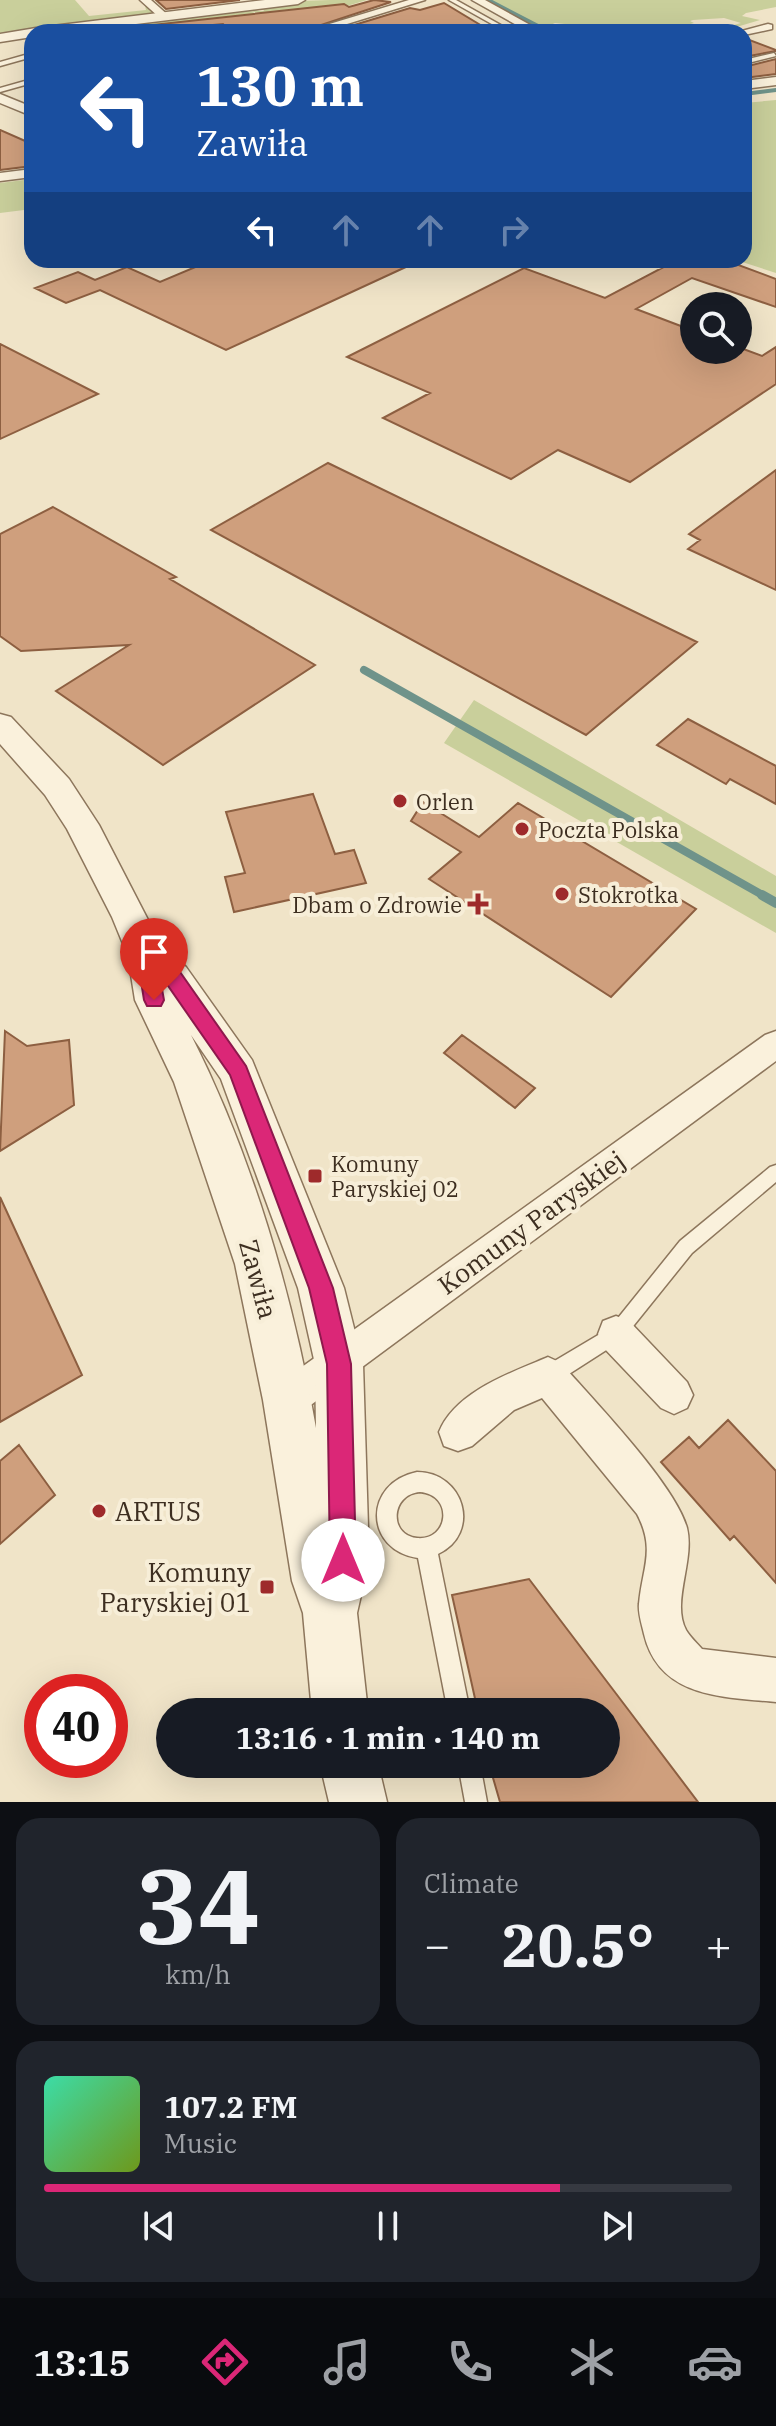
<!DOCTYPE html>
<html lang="en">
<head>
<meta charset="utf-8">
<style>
  body { margin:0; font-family:"IBM Plex Serif",serif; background:#20242c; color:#f1f3f6; height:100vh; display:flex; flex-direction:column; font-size:30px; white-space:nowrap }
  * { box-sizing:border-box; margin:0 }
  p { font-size:26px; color:#9ea1a6 }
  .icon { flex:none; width:44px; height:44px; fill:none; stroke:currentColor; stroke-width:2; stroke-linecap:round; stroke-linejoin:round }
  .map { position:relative; height:1802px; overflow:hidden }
  .panel { display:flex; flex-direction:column; gap:16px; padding:16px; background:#0d0f14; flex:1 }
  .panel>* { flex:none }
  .top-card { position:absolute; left:24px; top:24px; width:728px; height:244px; border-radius:24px; box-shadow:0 8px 32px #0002; background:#1a4fa0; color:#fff; overflow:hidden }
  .tools { position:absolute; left:680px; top:292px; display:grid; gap:16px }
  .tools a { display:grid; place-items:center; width:72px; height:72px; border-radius:50%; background:#171b24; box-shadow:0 8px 32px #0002; font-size:40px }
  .speed { position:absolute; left:24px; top:1674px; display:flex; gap:16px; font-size:40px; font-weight:700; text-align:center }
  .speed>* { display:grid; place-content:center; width:104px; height:104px; border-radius:50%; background:#171b24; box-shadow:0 8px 32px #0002; line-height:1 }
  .speed .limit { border:12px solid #d22; background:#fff; color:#111 }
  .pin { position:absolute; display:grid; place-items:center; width:68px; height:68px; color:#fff; margin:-82px -34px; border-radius:50% 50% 50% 0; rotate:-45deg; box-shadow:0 0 8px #0007 }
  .pin .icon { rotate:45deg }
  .me { position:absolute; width:88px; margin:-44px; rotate:0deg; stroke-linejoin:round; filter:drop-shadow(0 0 6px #0008) }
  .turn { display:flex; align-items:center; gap:28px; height:168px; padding:0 40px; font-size:36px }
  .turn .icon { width:104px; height:104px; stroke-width:2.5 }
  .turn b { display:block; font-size:56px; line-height:68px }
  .lanes { display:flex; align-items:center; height:76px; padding:0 40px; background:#0003; justify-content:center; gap:40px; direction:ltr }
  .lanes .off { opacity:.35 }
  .big { font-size:60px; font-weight:700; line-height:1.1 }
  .panel .tile { flex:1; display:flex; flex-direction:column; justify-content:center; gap:12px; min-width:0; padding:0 28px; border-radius:24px; background:#20242c }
  .panel .dial { align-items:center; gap:0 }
  .dial b { font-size:104px; line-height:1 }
  .song { display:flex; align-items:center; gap:24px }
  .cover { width:96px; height:96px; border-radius:12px; background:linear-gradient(135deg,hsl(160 70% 55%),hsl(80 70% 35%)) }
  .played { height:8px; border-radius:4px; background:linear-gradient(90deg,#db2777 75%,#363941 75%) }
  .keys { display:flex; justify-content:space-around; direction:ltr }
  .heat { display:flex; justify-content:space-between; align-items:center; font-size:44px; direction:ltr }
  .panel .tiles { flex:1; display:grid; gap:16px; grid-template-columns:1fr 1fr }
  .tile:last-child { grid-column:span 2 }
  .trip { position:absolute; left:156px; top:1698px; width:464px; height:80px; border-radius:40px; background:#171b24; box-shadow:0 8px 32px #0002; font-weight:700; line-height:80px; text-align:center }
  .menu { display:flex; height:128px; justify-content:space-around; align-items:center; background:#090b0e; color:#9ea1a6 }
  .menu .icon { width:56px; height:56px }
  .menu .current { color:#db2777 }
  .menu b { font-size:36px; color:#f1f3f6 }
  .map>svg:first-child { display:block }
</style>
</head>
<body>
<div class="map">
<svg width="776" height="1802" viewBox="0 0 776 1802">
  <rect width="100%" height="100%" fill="#f0e4c8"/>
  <path fill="#c9cf9b" d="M0 0H75L89 16 146 10 145 6 156 12 155 16 0 36Z
    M330 0H367L347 6 344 4 265 14 249 11 287 23 255 20 145 28 134 25 242 12 240 9 257 6 261 9 256 11H264L263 9 300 4 299 1Z
    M484 0H776V7L746 13 742 16 760 20 723 31 719 29 741 23 724 18 693 20 690 21 694 23 676 28 682 32 666 25 676 32 662 25 671 32H627L633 31 555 23 548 26 562 32 540 29 545 28 542 26H535Z
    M776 100V273L736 260H744V103Z
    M32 179V209L0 213V183Z
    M474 700 776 876V933L444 743Z"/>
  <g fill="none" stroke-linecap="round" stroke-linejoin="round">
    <path stroke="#6f938a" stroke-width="4" d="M488 0 538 26
      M744 94 776 90"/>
    <path stroke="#6f938a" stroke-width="8" d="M364 670 766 897"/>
    <path stroke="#6f938a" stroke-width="10" d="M762 895 776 903"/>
  </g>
  <path fill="#cf9f7d" stroke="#8d5f41" stroke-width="2" d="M156 0H240L166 9Z
    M374 0 391 2 300 32H223L226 27 223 24 192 27 186 32H149L143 26 344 4 349 7Z
    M444 3 492 32H331L410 8 420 10Z
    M744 38 776 50V51L744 57Z
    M776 59V74L744 78V67Z
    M0 130 32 144V166L0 170Z
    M212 260H421L226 350 100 290 66 303 35 288 78 272 95 280 127 267 160 282Z
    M652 260H725L776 279V307L692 278 636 309 694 331V350H738V347L762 356 776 347V384L630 482 558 450 511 479 383 418 430 393 347 357 524 268 605 298 662 268 651 264Z
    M0 344 98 394 0 439Z
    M328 463 697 642 586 735 211 530Z
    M776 470V590L688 549 700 540 689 534Z
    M53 507 176 577 170 579 315 665 163 765 56 691 129 645 21 651 0 636V534Z
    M688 719 776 766V804L730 779 726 784 657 745Z
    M313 794 335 854 354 850 366 883 234 912 225 877 245 873 226 812Z
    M423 802 479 837 518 803 696 909 611 997 429 879 461 852 411 821Z
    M5 1031 27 1046 69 1040 74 1105 0 1151Z
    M462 1035 535 1088 515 1108 444 1053Z
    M0 1197 82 1375 0 1422Z
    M728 1420 776 1471V1583L734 1536 730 1540 661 1462 689 1437 699 1448Z
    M19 1445 55 1495 0 1544V1461Z
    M529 1579 630 1712 698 1802H500L489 1764H606V1712H478L452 1595Z"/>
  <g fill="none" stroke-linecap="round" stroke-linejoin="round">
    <defs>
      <path id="service" d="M449 0H456L513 32H506Z
        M223 27 221 30 189 32 192 30Z
        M32 53V57L0 66V62Z
        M774 53 776 56 744 64V60Z
        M32 79V83L0 92V88Z
        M776 1165V1182L692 1253 622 1340 555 1383 548 1385 541 1383 539 1376 541 1369 610 1328 680 1241 770 1167Z
        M417 1472C464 1472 482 1533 438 1554L470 1712H448L418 1558C364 1550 363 1483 417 1472ZM420 1492C454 1495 449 1541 417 1538 388 1535 391 1494 420 1492Z
        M458 1764H480L487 1802H465Z"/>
      <path id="minor" d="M140 0H151L169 16 160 18Z
        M409 0H425L321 32H303Z
        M472 0H485L543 32H529Z
        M116 20H124L136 32H124L115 22Z
        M768 24 772 25V29L744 35V32H738Z
        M776 77V85L744 89V81Z
        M0 94 32 107V116L0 103Z
        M32 169V177L0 181V173Z
        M776 1031V1061L300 1413 287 1419 274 1413 268 1400 274 1387 765 1035Z
        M616 1316 629 1321 687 1382 693 1395 687 1408 674 1414 661 1408 603 1347 598 1334 603 1321Z
        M548 1357 561 1363C593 1400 675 1484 687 1528 695 1561 671 1602 686 1630 690 1637 697 1643 702 1649L776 1658V1702C723 1697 659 1698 644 1634 642 1625 638 1613 639 1604 642 1568 656 1550 637 1514L542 1398 514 1410 472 1446 458 1451 444 1446 439 1432C455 1392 510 1373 548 1357Z"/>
      <path id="tertiary" d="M265 0H305L298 4 71 32H32V37L0 42V34L36 28Z
        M0 714 11 717 69 779 99 825 162 947 186 967 252 1060 344 1288 363 1364 369 1560 357 1613 368 1712H312L303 1613 292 1581 263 1400 235 1264 174 1082 135 1000 128 956 112 917 67 829 45 795 0 744ZM191 1035 221 1079 298 1288 315 1364 316 1428C292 1293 253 1158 191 1035Z
        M320 1764H378L387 1802H329Z"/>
    </defs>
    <use href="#service" stroke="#8d765c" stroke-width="3"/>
    <use href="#minor" stroke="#8d765c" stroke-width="3"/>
    <use href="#tertiary" stroke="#8d765c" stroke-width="3"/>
    <use href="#service" fill="#faf1dc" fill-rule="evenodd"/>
    <use href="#minor" fill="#faf1dc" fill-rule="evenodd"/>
    <use href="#tertiary" fill="#faf1dc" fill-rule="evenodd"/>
  </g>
  <path fill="#db2777" stroke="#8e194d" stroke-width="2" d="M147 949 180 972 246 1066 333 1288 351 1364 356 1560 352 1569 343 1573 334 1569 330 1560 327 1364 309 1288 230 1075 166 983 160 978 164 1000 161 1006H147L144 1000 137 956 140 951Z"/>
  <g fill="#9e2a2b" stroke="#f7eed8" stroke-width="3">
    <circle cx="400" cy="801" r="8"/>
    <circle cx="522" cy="829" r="8"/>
    <circle cx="562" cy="894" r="8"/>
    <path d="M474 892h8v8h8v8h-8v8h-8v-8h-8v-8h8z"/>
    <rect x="307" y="1168" width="16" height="16" rx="4"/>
    <circle cx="99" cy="1511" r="8"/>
    <rect x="259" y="1579" width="16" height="16" rx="4"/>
  </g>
  <g text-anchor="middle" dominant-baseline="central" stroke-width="8" stroke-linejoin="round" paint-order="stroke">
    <g font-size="22" fill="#3d2e20" stroke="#f7eed8" text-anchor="start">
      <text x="416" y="801">Orlen</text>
      <text x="538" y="829">Poczta Polska</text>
      <text x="578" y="894">Stokrotka</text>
      <text x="462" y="904" text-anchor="end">Dbam o Zdrowie</text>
      <text x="331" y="1163">Komuny<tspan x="331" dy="25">Paryskiej 02</tspan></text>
    </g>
    <g font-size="26" fill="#3d2e20" stroke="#f7eed8">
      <text transform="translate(531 1222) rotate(-36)">Komuny Paryskiej</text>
      <text transform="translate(259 1279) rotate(75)">Zawiła</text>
    </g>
    <g font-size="26" fill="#3d2e20" stroke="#f7eed8" text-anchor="start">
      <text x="115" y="1511">ARTUS</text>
      <text x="251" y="1572" text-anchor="end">Komuny<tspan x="251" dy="30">Paryskiej 01</tspan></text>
    </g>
  </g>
</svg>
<div class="tools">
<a><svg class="icon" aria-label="search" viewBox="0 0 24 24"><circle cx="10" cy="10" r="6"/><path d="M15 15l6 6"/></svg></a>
</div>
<div class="speed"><div class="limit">40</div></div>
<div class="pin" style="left:154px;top:1000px;background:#d93025"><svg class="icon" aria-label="arrive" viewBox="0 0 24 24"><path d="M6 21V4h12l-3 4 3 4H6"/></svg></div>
<svg class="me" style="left:343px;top:1560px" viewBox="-20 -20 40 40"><circle r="19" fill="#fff"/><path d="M0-13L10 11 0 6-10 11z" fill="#db2777"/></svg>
<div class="trip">13:16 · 1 min · 140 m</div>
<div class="top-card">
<div class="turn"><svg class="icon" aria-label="left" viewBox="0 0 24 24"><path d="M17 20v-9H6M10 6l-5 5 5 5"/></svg><div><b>130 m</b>Zawiła</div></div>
<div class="lanes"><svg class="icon" aria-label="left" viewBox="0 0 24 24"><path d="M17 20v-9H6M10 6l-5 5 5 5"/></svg><svg class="icon off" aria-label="ahead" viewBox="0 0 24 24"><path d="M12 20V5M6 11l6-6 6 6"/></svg><svg class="icon off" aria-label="ahead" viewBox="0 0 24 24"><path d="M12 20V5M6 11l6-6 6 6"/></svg><svg class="icon off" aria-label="right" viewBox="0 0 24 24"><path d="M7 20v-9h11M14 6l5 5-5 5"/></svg></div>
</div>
</div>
<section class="panel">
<div class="tiles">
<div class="tile dial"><b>34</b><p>km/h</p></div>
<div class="tile"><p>Climate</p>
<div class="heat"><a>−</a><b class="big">20.5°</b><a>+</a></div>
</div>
<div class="tile">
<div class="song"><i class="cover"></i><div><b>107.2 FM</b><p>Music</p></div></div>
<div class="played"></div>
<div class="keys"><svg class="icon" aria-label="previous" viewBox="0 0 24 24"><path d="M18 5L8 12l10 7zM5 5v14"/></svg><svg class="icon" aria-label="pause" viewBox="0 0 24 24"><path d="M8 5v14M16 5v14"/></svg><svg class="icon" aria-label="next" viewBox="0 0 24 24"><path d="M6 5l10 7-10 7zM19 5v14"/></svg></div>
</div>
</div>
</section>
<nav class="menu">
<b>13:15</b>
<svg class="icon current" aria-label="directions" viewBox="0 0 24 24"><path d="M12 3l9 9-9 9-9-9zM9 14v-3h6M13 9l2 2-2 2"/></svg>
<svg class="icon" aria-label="music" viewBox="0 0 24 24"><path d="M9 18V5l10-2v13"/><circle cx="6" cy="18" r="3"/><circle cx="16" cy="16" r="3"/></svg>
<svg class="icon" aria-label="phone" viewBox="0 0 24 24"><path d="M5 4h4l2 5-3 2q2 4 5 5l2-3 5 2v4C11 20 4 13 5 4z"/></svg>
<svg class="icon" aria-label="climate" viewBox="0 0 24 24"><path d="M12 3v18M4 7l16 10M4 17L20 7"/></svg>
<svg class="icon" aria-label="car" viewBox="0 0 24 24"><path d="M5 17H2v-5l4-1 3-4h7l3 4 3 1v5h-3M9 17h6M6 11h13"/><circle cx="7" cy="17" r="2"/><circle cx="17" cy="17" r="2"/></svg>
</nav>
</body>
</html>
